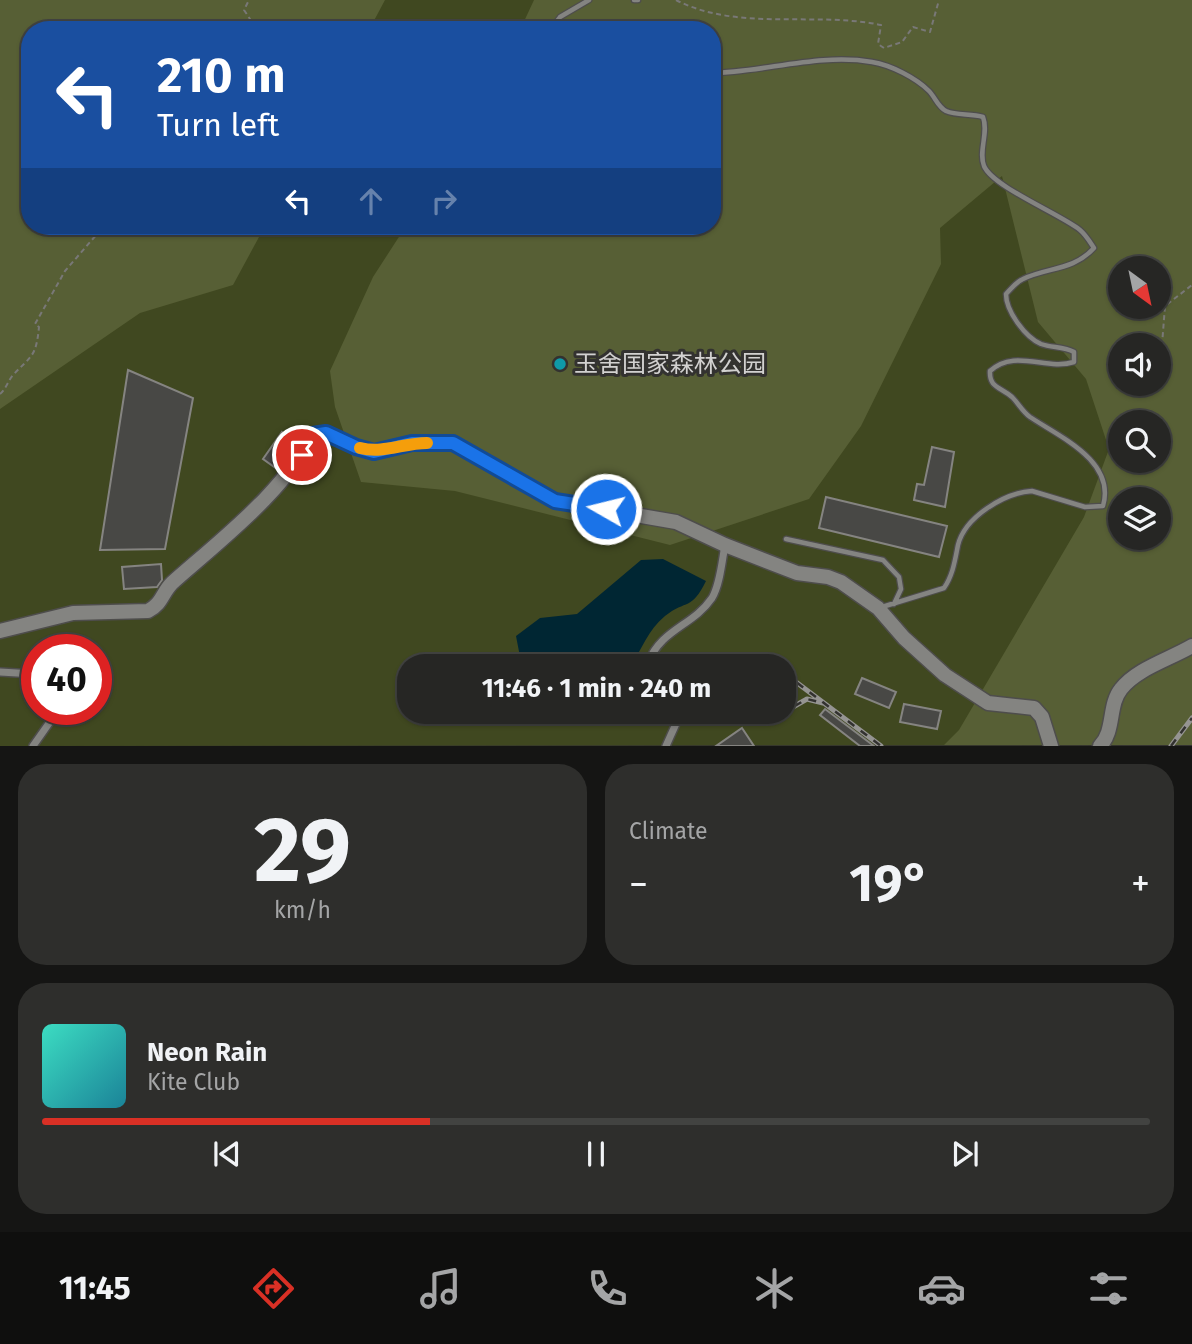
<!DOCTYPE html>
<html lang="en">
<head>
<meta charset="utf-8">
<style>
  body { margin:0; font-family:"Fira Sans","Noto Sans SC",sans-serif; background:#2e2e2c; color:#f1f3f6; height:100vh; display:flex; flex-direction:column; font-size:26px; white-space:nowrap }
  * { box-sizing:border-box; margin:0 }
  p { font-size:23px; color:#a4a5a6 }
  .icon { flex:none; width:38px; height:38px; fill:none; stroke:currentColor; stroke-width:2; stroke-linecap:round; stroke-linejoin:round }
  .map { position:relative; height:746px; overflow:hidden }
  .drawer { display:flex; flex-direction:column; gap:18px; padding:18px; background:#151514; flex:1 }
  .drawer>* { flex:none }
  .banner { position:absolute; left:21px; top:21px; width:700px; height:214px; border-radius:28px; box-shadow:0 2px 5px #0004,0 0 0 2px #424341; background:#1a4fa0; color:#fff; overflow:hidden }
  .needle { width:46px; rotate:147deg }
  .tools { position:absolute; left:1108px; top:256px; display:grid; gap:14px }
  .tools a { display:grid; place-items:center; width:63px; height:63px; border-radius:50%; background:#262624; box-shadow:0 2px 5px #0004,0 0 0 2px #424341; font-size:35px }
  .speed { position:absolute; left:21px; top:634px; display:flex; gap:14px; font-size:35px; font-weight:700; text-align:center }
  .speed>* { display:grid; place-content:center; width:91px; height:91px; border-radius:50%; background:#262624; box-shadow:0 2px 5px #0004,0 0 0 2px #424341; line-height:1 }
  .speed .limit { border:10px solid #d22; background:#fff; color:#111 }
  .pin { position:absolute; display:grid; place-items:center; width:60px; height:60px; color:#fff; margin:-30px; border:4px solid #fff; border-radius:50%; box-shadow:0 2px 7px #0007 }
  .me { position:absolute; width:77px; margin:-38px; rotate:278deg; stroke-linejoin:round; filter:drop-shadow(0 0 5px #0008) }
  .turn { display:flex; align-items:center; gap:24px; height:147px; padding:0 21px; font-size:32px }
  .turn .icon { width:91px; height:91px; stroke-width:2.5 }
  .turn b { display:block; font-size:49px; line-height:60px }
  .lanes { display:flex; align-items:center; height:66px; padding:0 21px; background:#0003; justify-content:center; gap:35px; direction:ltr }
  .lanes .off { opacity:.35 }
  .big { font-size:52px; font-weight:700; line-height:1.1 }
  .drawer .tile { flex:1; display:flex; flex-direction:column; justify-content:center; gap:10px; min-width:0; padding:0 24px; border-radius:28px; background:#2e2e2c }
  .drawer .dial { align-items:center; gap:0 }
  .dial b { font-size:91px; line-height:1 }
  .song { display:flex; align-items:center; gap:21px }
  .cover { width:84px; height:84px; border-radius:10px; background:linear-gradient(135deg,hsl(170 70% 55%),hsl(190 70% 35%)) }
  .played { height:7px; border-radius:4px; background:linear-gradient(90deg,#d93025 35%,#424341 35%) }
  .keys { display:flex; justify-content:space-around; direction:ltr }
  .heat { display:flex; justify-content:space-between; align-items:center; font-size:38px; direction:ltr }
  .drawer .tiles { flex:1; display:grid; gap:18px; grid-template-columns:1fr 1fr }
  .tile:last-child { grid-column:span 2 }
  .trip { position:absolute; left:397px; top:654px; width:399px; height:70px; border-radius:28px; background:#262624; box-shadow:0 2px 5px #0004,0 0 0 2px #424341; font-weight:700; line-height:70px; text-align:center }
  .tab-bar { display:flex; height:112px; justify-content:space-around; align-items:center; background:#0f0f0e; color:#a4a5a6 }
  .tab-bar .icon { width:49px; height:49px }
  .tab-bar .active { color:#d93025 }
  .tab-bar b { font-size:32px; color:#f1f3f6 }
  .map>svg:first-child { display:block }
</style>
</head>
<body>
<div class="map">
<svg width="1192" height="746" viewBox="0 0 1192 746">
  <rect width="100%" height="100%" fill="#333230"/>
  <path fill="#404820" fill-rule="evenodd" d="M264 0H1192V745L0 746V325L147 226H712V30H250ZM1120 268H1158V306H1120ZM1120 345H1158V383H1120ZM1120 422H1158V460H1120ZM1120 499H1158V537H1120ZM37 649H96V709H37ZM410 667H784V712H410Z"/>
  <path fill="#575f35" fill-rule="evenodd" d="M0 0H385L369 30H30V226H265L233 285 140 313 0 409Z
    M534 0H1192V745H944L959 730 1084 517 1109 449 1086 379 1038 322 1002 176 940 228 941 264 861 426 809 499 670 545 455 491 361 482 335 407 330 371 373 277 406 226H712V30H520ZM1120 268H1158V306H1120ZM1120 345H1158V383H1120ZM1120 422H1158V460H1120ZM1120 499H1158V537H1120Z"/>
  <path fill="#002633" d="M663 559 706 581C691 611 687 599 665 616 648 630 642 649 630 667H522L516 636 540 618 577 614 641 560Z"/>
  <path fill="#484845" stroke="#858481" stroke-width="2" d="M128 370 193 398 165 549 100 550Z
    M282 432 294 441 277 469 263 459Z
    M932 447 954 452 945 507 914 500 917 484 924 485Z
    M826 497 947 526 939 557 819 528Z
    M161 564 162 580 157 587 124 589 122 567Z
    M862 678 896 692 889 708 855 694Z
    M904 704 941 711 937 729 900 722Z
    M825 709 874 746H860L820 715Z
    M742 728 754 746H716Z"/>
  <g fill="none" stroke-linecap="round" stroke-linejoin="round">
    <defs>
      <path id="lane" d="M634 0H638
        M555 30 554 25 560 17 589 0
        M712 73C765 72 819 53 872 62 891 65 916 78 929 91 935 97 938 107 946 111 957 116 971 113 983 117 989 133 978 151 984 166 993 187 1060 214 1080 230 1086 235 1090 242 1094 248 1073 271 1048 267 1023 279 1016 282 1011 289 1006 294 1006 311 1025 337 1041 344 1052 348 1064 346 1074 352V362C1046 371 1015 348 990 371 989 388 1001 387 1012 397 1018 403 1023 412 1030 417 1060 437 1116 461 1103 506L1085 507 1032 491C1004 493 965 517 958 545 955 560 953 575 944 588L882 607
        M786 539 883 560 899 577 901 589 894 604"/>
      <path id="street" d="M650 667 648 663C661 629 693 626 712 598 720 585 722 561 725 545
        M0 672 34 674 37 677
        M33 746 52 719 54 709
        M666 746 679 717 676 712"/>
      <path id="secondary" d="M0 631 73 613 148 611C162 604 162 593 172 583 206 552 300 480 306 436L326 433 356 447 374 452 412 443H453L555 501 676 522 725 545 797 573 828 577 841 582 878 608 904 638 945 675 988 703 1034 708 1042 717 1051 746
        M1100 746C1115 731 1108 705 1121 689 1136 669 1170 659 1192 646"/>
    </defs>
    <use href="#lane" stroke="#4e4d4c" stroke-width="7"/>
    <use href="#street" stroke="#4e4d4c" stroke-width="10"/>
    <use href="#secondary" stroke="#4e4d4c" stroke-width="17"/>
    <path stroke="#797877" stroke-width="2" stroke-dasharray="5 3.5" stroke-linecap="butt" d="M676 0C738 32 814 11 881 25L878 44 884 48 902 42 913 27 930 32 939 0
      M249 30 250 19 244 10 249 0
      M1160 371 1165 306 1192 285
      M0 394C6 389 8 381 13 375 32 355 36 357 39 327L35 324 65 271 104 226"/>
    <use href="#lane" stroke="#848481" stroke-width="4.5"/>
    <use href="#street" stroke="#848481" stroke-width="7"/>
    <use href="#secondary" stroke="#848481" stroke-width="14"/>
    <defs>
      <path id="rail" d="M784 673 881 746
        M765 712 779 715 807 699 823 703
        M1171 746 1192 718"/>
    </defs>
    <use href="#rail" stroke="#959492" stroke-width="5"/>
    <use href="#rail" stroke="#333230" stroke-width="2.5" stroke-dasharray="8" stroke-linecap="butt"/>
  </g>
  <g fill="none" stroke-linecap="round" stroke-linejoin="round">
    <defs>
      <path id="route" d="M302 455 306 436 326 433 356 447 374 452 412 443H453L555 501 606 509"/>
    </defs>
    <use href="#route" stroke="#114b97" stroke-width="18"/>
    <use href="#route" stroke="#1a73e8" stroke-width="12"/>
    <path stroke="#f59e0b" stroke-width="12" d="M360 448C384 454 403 443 427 443"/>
  </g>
  <circle fill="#0f9aa8" stroke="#333230" stroke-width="2.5" cx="560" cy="364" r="7"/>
  <g text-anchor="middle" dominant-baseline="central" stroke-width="6" stroke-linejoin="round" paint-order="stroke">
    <g font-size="24" fill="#d2d1d0" stroke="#333230" text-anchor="start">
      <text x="574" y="364">玉舍国家森林公园</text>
    </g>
  </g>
</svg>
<div class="tools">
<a><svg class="needle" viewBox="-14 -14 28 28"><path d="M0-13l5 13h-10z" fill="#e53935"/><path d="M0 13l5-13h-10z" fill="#a4a5a6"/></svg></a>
<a><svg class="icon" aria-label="sound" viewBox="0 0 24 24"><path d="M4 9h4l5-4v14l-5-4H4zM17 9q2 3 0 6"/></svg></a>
<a><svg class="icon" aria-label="search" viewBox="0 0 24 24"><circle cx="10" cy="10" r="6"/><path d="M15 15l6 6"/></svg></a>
<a><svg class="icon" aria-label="layers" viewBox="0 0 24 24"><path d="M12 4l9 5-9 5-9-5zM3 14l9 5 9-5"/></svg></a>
</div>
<div class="speed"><div class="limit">40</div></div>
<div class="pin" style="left:302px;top:455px;background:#d93025"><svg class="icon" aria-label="arrive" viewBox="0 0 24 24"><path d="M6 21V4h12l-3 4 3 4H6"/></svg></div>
<svg class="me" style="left:606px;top:509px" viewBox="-20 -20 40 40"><circle r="17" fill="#1a73e8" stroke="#fff" stroke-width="3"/><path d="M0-11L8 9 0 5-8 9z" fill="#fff"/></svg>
<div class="trip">11:46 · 1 min · 240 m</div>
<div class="banner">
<div class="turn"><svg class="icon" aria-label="left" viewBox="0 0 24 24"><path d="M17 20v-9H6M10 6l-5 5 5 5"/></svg><div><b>210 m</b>Turn left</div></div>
<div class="lanes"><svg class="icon" aria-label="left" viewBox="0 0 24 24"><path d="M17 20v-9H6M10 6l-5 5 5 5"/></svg><svg class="icon off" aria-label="ahead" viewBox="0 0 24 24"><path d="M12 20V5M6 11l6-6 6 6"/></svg><svg class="icon off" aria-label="right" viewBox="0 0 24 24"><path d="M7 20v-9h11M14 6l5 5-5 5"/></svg></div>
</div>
</div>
<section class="drawer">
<div class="tiles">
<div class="tile dial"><b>29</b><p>km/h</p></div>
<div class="tile"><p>Climate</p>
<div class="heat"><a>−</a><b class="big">19°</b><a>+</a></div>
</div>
<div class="tile">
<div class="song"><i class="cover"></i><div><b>Neon Rain</b><p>Kite Club</p></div></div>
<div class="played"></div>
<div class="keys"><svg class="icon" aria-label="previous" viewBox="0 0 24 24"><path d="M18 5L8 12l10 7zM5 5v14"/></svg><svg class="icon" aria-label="pause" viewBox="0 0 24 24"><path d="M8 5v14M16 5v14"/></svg><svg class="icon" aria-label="next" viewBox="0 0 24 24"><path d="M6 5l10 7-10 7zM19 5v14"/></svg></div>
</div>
</div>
</section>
<nav class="tab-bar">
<b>11:45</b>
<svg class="icon active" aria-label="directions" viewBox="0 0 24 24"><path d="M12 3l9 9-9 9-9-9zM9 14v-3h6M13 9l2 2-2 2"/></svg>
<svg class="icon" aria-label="music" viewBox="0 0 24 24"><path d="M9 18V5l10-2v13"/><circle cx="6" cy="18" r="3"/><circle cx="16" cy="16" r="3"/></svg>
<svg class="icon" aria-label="phone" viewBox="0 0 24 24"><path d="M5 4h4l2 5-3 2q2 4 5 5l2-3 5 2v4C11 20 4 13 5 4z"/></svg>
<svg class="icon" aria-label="climate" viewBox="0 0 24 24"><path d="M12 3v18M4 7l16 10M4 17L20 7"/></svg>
<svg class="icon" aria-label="car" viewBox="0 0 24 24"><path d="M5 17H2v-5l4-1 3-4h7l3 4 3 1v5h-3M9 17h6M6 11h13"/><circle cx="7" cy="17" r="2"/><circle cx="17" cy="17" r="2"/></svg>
<svg class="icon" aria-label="filters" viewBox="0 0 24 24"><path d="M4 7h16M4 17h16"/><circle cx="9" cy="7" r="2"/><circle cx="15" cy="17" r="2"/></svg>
</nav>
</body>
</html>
